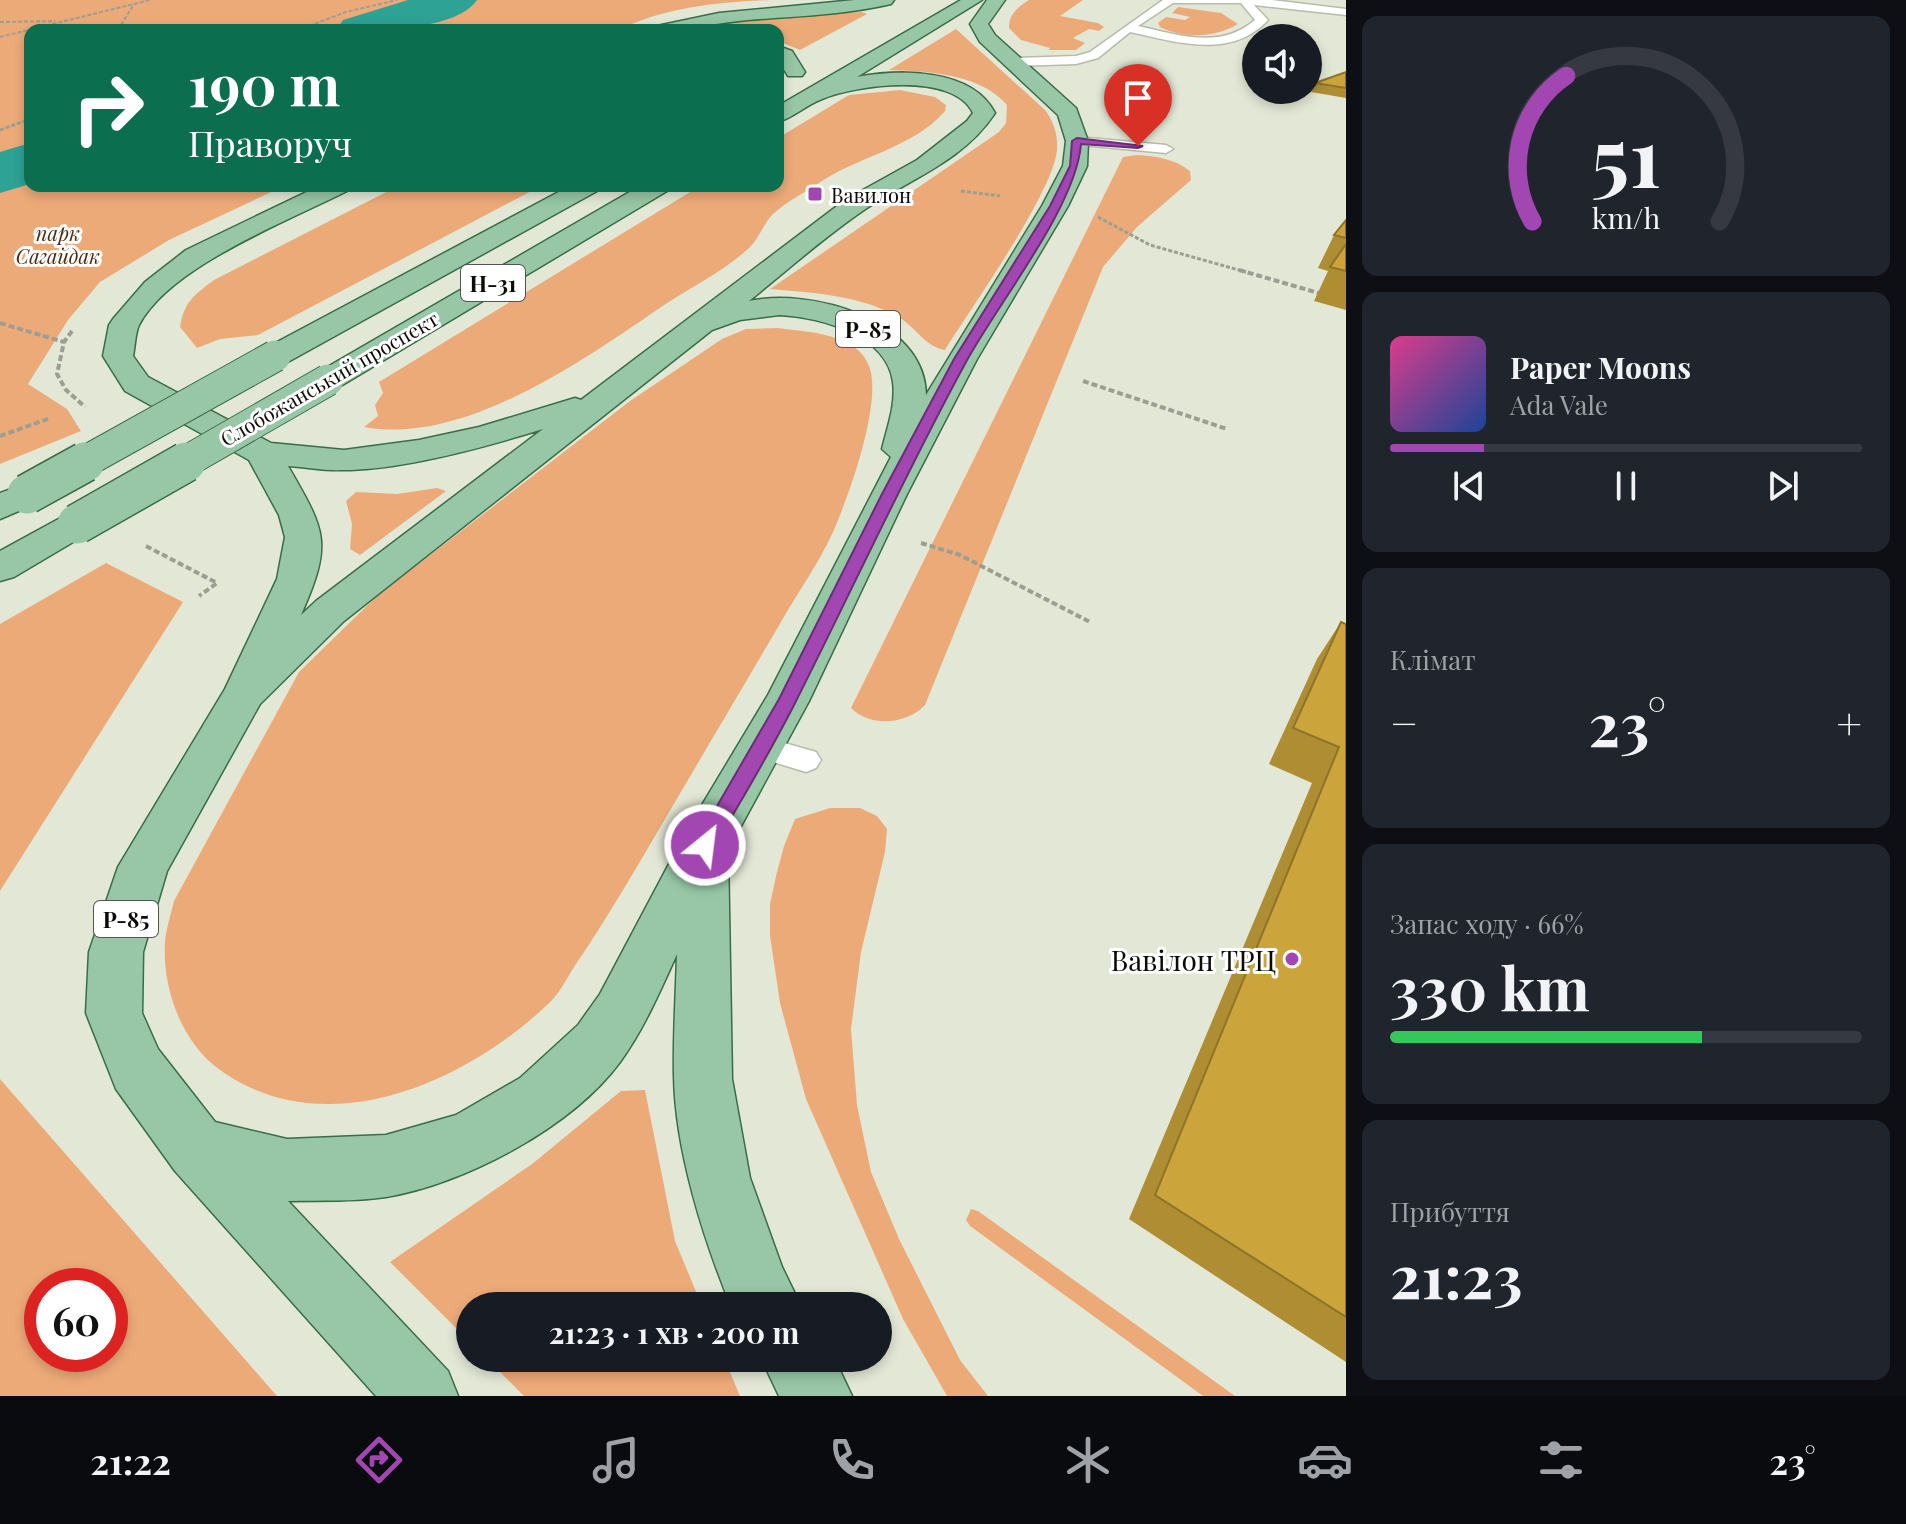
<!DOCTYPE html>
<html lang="uk">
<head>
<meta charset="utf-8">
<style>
  body { margin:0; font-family:"Playfair Display",serif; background:#20242c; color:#f1f3f6; height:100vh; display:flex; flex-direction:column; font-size:30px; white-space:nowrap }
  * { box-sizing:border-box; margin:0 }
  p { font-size:26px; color:#9ea1a6 }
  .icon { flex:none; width:44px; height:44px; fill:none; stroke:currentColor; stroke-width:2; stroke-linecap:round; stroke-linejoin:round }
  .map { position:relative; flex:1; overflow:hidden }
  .sheet { display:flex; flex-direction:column; gap:16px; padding:16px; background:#0d0f14; width:560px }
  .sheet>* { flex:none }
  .banner { position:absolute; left:24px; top:24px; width:760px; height:168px; border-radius:16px; box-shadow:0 4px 12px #0003; background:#0b6e4f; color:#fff; overflow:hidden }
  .buttons { position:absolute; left:1242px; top:24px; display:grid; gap:16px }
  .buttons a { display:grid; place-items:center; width:80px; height:80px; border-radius:50%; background:#171b24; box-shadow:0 4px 12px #0003; font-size:40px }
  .speed { position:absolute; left:24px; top:1268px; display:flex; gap:16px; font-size:40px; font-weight:700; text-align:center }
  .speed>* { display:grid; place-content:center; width:104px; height:104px; border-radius:50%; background:#171b24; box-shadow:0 4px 12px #0003; line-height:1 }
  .speed .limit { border:12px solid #d22; background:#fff; color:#111 }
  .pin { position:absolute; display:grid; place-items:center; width:68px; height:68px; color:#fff; margin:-82px -34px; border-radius:50% 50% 50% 0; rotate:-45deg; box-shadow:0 0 8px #0007 }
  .pin .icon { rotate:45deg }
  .me { position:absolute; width:88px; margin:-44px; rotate:29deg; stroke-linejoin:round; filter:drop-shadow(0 0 6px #0008) }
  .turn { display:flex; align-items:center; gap:28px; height:168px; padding:0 32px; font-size:36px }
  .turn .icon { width:104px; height:104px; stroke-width:2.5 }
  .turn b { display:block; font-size:56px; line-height:68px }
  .big { font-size:60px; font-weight:700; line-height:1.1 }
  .sheet .widget { flex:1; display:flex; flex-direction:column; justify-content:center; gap:12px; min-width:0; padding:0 28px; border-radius:16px; background:#20242c }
  .sheet .dial { align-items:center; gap:0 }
  .dial svg { height:208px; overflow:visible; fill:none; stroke:#363941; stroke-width:7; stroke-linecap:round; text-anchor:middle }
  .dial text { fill:#f1f3f6; stroke:none }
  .song { display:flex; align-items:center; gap:24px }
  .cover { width:96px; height:96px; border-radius:12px; background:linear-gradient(135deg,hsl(330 70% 55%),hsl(220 70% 35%)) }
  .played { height:8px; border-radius:4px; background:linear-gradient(90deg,#a247b2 20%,#363941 20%) }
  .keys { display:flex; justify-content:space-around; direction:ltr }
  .heat { display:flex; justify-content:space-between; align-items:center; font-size:44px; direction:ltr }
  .charge { height:12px; border-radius:6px; background:linear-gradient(90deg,#34c759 66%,#363941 0) }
  .trip { position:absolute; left:456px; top:1292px; width:436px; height:80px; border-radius:40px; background:#171b24; box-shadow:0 4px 12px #0003; font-weight:700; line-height:80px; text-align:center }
  .tabs { display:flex; height:128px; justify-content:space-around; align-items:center; background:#090b0e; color:#9ea1a6 }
  .tabs .icon { width:56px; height:56px }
  .tabs .selected { color:#a247b2 }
  .tabs b { font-size:36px; color:#f1f3f6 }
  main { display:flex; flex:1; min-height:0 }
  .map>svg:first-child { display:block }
</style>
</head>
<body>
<main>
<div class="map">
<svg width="1346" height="1396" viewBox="0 0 1346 1396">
  <rect width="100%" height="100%" fill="#e3e8d6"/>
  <path fill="#edaa79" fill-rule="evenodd" d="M0 0H771C717 2 667 7 618 30H30V186H284L169 240 100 282 68 320 28 384 67 409 81 431 0 464V180L6 172 0 171Z
    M1029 0H1083L1060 16 1098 23 1104 27 1099 31 1089 29 1073 38 1085 43 1076 50H1049L1050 48 1021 40 1009 28C1009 14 1018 7 1029 0Z
    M1178 7 1221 13 1238 24C1214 38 1185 39 1160 27L1158 23 1166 17 1185 20 1190 17 1172 13Z
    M862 12 867 14 800 50 778 41V30H714L702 27 738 19Z
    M956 29 1045 110C1054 122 1058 135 1057 150 1053 193 971 308 945 350 926 347 916 328 900 318 861 295 814 293 770 289L999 132 1006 123 1007 105C981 74 927 71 889 70Z
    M900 90 935 97 946 105 945 111C912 149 858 156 819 183 804 193 786 202 773 214 763 224 759 239 748 249 725 270 694 286 667 303 588 357 465 446 364 427L378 416 375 405 383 393 379 382 700 186H778V138L849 95Z
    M1137 155C1156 156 1175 159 1190 171L1191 180 1137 227 1103 267 925 705C907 724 871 728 851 708L1123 157Z
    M398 186H541L258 335 220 339 197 348 180 327C184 302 194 295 214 280Z
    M778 328C807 332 857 333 869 366 883 401 849 496 833 532 819 563 798 592 781 622 740 692 699 761 658 831 631 877 604 923 574 967 566 980 558 996 546 1006 463 1084 324 1145 220 1070 182 1043 162 989 165 942 166 929 171 914 174 901L299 672 377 596 630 401 722 339 746 329Z
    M437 488 446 491 360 555 350 549 352 524 346 501 356 492 397 494Z
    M106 563 183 602 0 891V624Z
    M830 808H860L877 816 887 829 885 852 861 952 851 1029 857 1105 871 1172 899 1239 960 1360 988 1396H947L903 1319 806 1099 780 1003 770 936V904L776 876 784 846 795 819Z
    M0 1079 277 1396H0ZM42 1286H110V1354H42Z
    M645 1090 675 1241 702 1306H470V1342L390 1262 532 1164 621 1091Z
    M971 1209 978 1211 1235 1396H1203L970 1226 966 1220Z
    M486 1358H724L740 1396H524Z"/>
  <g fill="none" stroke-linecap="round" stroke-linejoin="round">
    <path fill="#2ea295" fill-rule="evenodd" d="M408 0H477C455 32 372 30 336 30L343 20Z
      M30 143V184L0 193V152Z"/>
    <defs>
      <path id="lane" d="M1163 0H1272L1346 9V15L1254 5 1268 20C1231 60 1177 42 1130 32L1098 58 1076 64 1013 66 1007 62 1013 58 1076 56 1090 52ZM1173 3H1241L1255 20C1220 50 1180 35 1138 26Z
        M1077 137 1166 145 1173 149 1166 153 1072 144 1070 141Z
        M760 736 816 752 821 760 816 768 806 772 750 755 745 747 750 739Z"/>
      <path id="primary" d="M855 0H894L891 4C844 15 796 16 748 20 716 23 687 30 655 30L657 26 719 13Z
        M961 0H982L857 77C900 69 972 68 995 113 962 163 908 179 861 212 822 239 786 271 749 301 809 288 925 318 926 395L1042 206 1063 166 1066 141 1058 115 980 42 970 24 987 0H1005L988 24 995 35 1076 108 1088 141 1087 166 1068 206 977 359 907 494 809 701 728 850 732 1079 750 1178 782 1267 801 1306H731C703 1238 675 1149 674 1076 673 1036 676 995 677 954 660 991 644 1029 620 1062 572 1127 465 1184 386 1197 354 1202 320 1200 288 1201L448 1371 458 1396H376L175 1171 116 1089 86 1013 89 952 118 867 225 689 277 579 285 537 279 515 249 460 125 391 103 356 109 325 113 319 145 282 186 250 319 186H350L347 191C288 221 170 266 139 325 135 334 135 347 133 356L148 377 271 443 344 450 419 440 479 427 575 398 581 400 845 200 917 160 967 121 973 113C953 71 856 85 822 99 806 105 794 117 778 122V106ZM779 315C818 317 887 334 893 382 896 405 887 428 882 449L891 457 768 695 687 830 600 994 578 1025 520 1078 456 1115 386 1135 287 1139 215 1122 158 1049 142 1013 143 952 167 871 260 704 344 621 712 330 740 320ZM543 429 316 601 301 615C333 542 326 532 288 466 306 467 325 471 343 470 403 470 485 447 543 429Z
        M778 46 792 51 805 72 802 76H788L778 60Z
        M570 186H600L597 191 286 363 275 365 264 363 260 356 264 349Z
        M640 186H670L667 191 339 387 328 390 317 387 312 380 317 373Z
        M27 483 40 486 45 494 40 502 0 519V493Z
        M77 512 90 516 96 524 90 532 14 577 0 581V551L64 516Z
        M761 1358H834L852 1396H779Z"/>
    </defs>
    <use href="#lane" stroke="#b6bbaa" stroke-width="3"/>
    <use href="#primary" stroke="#396d47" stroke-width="3"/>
    <path stroke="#9b9e91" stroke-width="2" stroke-dasharray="4 2" stroke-linecap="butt" d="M0 22 55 21
      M118 30 134 4
      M298 30 346 12 397 0
      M0 37 150 0
      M25 121 30 119"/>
    <path stroke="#9b9e91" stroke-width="3" stroke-dasharray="4 2" stroke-linecap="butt" d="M0 130 30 119
      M961 191 1000 196
      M1098 217 1150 245 1246 272"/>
    <path stroke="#9b9e91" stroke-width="4" stroke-dasharray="6 3" stroke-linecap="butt" d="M1239 270 1322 294
      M0 323 64 342
      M72 331 64 342 57 374 66 390 85 407
      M1083 381 1227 429
      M0 436 48 419
      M921 543 960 555 1090 622
      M146 546 217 583 199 596"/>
    <use href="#lane" fill="#fff" fill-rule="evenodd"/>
    <use href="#primary" fill="#97c7a6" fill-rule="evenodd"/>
    <defs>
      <path id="primary-bridge-far1" d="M81 464 275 356
        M182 464 328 380"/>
      <path id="primary-bridge" d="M27 494 85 462
        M77 524 186 462"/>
    </defs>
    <use href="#primary-bridge-far1" stroke="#396d47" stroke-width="33" stroke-linecap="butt"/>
    <use href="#primary-bridge" stroke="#396d47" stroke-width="42" stroke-linecap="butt"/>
    <use href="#primary-bridge-far1" stroke="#97c7a6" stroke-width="31"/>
    <use href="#primary-bridge" stroke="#97c7a6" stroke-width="39"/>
  </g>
  <path fill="#af8e33" d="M1346 72V98L1311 92 1315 83Z
    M1346 220V310L1314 301 1328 271 1318 268 1334 235Z
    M1341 622 1346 624V1362L1129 1219 1312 783 1269 764 1317 659Z"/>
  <path fill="#cba53b" stroke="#8e7429" stroke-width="2" d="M1346 72V88L1315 83Z
    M1346 220V238L1334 235Z
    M1346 244V271L1330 267Z
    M1341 622 1346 624V1317L1155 1195 1339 747 1293 728Z"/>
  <path fill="#a247b2" stroke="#692e74" stroke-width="2" d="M1077 138 1143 146 1138 148 1081 144C1076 207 998 303 966 362 906 472 854 586 798 697 772 750 741 800 712 851L705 853 698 851 695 845 698 839 779 699 882 494 954 359 1050 206 1070 166 1072 141Z"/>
  <g fill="#a247b2" stroke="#fff" stroke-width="3">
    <rect x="807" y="186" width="16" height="16" rx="4"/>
    <circle cx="1292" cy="959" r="8"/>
  </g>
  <g text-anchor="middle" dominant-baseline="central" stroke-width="6" stroke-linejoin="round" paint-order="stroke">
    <g font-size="20" fill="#0b0c07" stroke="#fff" text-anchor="start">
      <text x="831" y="194">Вавилон</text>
    </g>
    <g font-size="20" font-style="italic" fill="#4b2a0f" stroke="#fff">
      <text x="58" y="232">парк<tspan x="58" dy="23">Сагайдак</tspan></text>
    </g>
    <g font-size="20" fill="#0b0c07" stroke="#fff">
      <text transform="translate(329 378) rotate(-30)">Слобожанський проспект</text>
    </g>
    <g fill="#fff" stroke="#545551" stroke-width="2">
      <rect x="461" y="265" width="64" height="36" rx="6"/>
      <rect x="836" y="311" width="64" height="36" rx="6"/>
      <rect x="94" y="901" width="64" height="36" rx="6"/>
    </g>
    <g font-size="22" font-weight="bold" fill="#0b0c07">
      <text x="493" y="283">Н-31</text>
      <text x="868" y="329">Р-85</text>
      <text x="126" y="919">Р-85</text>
    </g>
    <g font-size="28" fill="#0b0c07" stroke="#fff" text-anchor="end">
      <text x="1276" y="959">Вавілон ТРЦ</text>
    </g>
  </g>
</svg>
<div class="buttons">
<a><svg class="icon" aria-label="sound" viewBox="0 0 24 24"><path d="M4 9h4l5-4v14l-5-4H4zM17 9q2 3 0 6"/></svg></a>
</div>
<div class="speed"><div class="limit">60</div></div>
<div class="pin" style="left:1138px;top:146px;background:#d93025"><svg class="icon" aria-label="arrive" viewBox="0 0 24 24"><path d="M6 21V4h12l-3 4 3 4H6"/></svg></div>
<svg class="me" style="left:705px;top:845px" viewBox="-20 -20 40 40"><circle r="17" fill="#a247b2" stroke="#fff" stroke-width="3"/><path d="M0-11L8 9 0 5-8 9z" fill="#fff"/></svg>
<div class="trip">21:23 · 1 хв · 200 m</div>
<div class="banner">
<div class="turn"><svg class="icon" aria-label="right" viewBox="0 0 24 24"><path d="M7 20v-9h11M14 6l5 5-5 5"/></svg><div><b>190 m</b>Праворуч</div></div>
</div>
</div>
<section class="sheet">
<div class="widget dial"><svg viewBox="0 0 100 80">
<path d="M14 69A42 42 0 1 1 86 69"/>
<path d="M14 69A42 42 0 0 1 27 13" stroke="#a247b2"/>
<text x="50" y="56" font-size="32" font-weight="700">51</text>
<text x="50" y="72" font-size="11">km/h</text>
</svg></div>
<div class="widget">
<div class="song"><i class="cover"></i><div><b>Paper Moons</b><p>Ada Vale</p></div></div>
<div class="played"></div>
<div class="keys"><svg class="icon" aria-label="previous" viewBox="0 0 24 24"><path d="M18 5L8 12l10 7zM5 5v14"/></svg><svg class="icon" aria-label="pause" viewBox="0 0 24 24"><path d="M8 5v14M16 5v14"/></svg><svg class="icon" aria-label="next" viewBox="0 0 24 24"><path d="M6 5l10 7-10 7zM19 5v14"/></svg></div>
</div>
<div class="widget"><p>Клімат</p>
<div class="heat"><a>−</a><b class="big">23°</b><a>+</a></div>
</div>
<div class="widget"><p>Запас ходу · 66%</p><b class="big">330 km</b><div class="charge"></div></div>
<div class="widget"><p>Прибуття</p><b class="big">21:23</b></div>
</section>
</main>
<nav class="tabs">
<b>21:22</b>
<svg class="icon selected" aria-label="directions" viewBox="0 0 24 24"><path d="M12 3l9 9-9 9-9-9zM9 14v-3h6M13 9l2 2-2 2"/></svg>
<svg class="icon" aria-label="music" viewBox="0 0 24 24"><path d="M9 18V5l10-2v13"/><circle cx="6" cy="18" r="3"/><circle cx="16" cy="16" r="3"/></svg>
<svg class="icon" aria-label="phone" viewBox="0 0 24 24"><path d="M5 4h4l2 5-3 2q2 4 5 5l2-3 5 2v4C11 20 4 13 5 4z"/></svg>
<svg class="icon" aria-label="climate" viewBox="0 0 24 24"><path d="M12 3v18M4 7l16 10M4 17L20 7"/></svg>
<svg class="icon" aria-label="car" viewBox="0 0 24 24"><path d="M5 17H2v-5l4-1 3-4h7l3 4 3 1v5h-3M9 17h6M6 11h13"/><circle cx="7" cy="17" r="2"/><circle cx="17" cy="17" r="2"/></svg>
<svg class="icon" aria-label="filters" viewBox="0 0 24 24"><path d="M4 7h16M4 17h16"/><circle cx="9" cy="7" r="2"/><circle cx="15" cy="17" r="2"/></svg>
<b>23°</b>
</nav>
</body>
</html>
